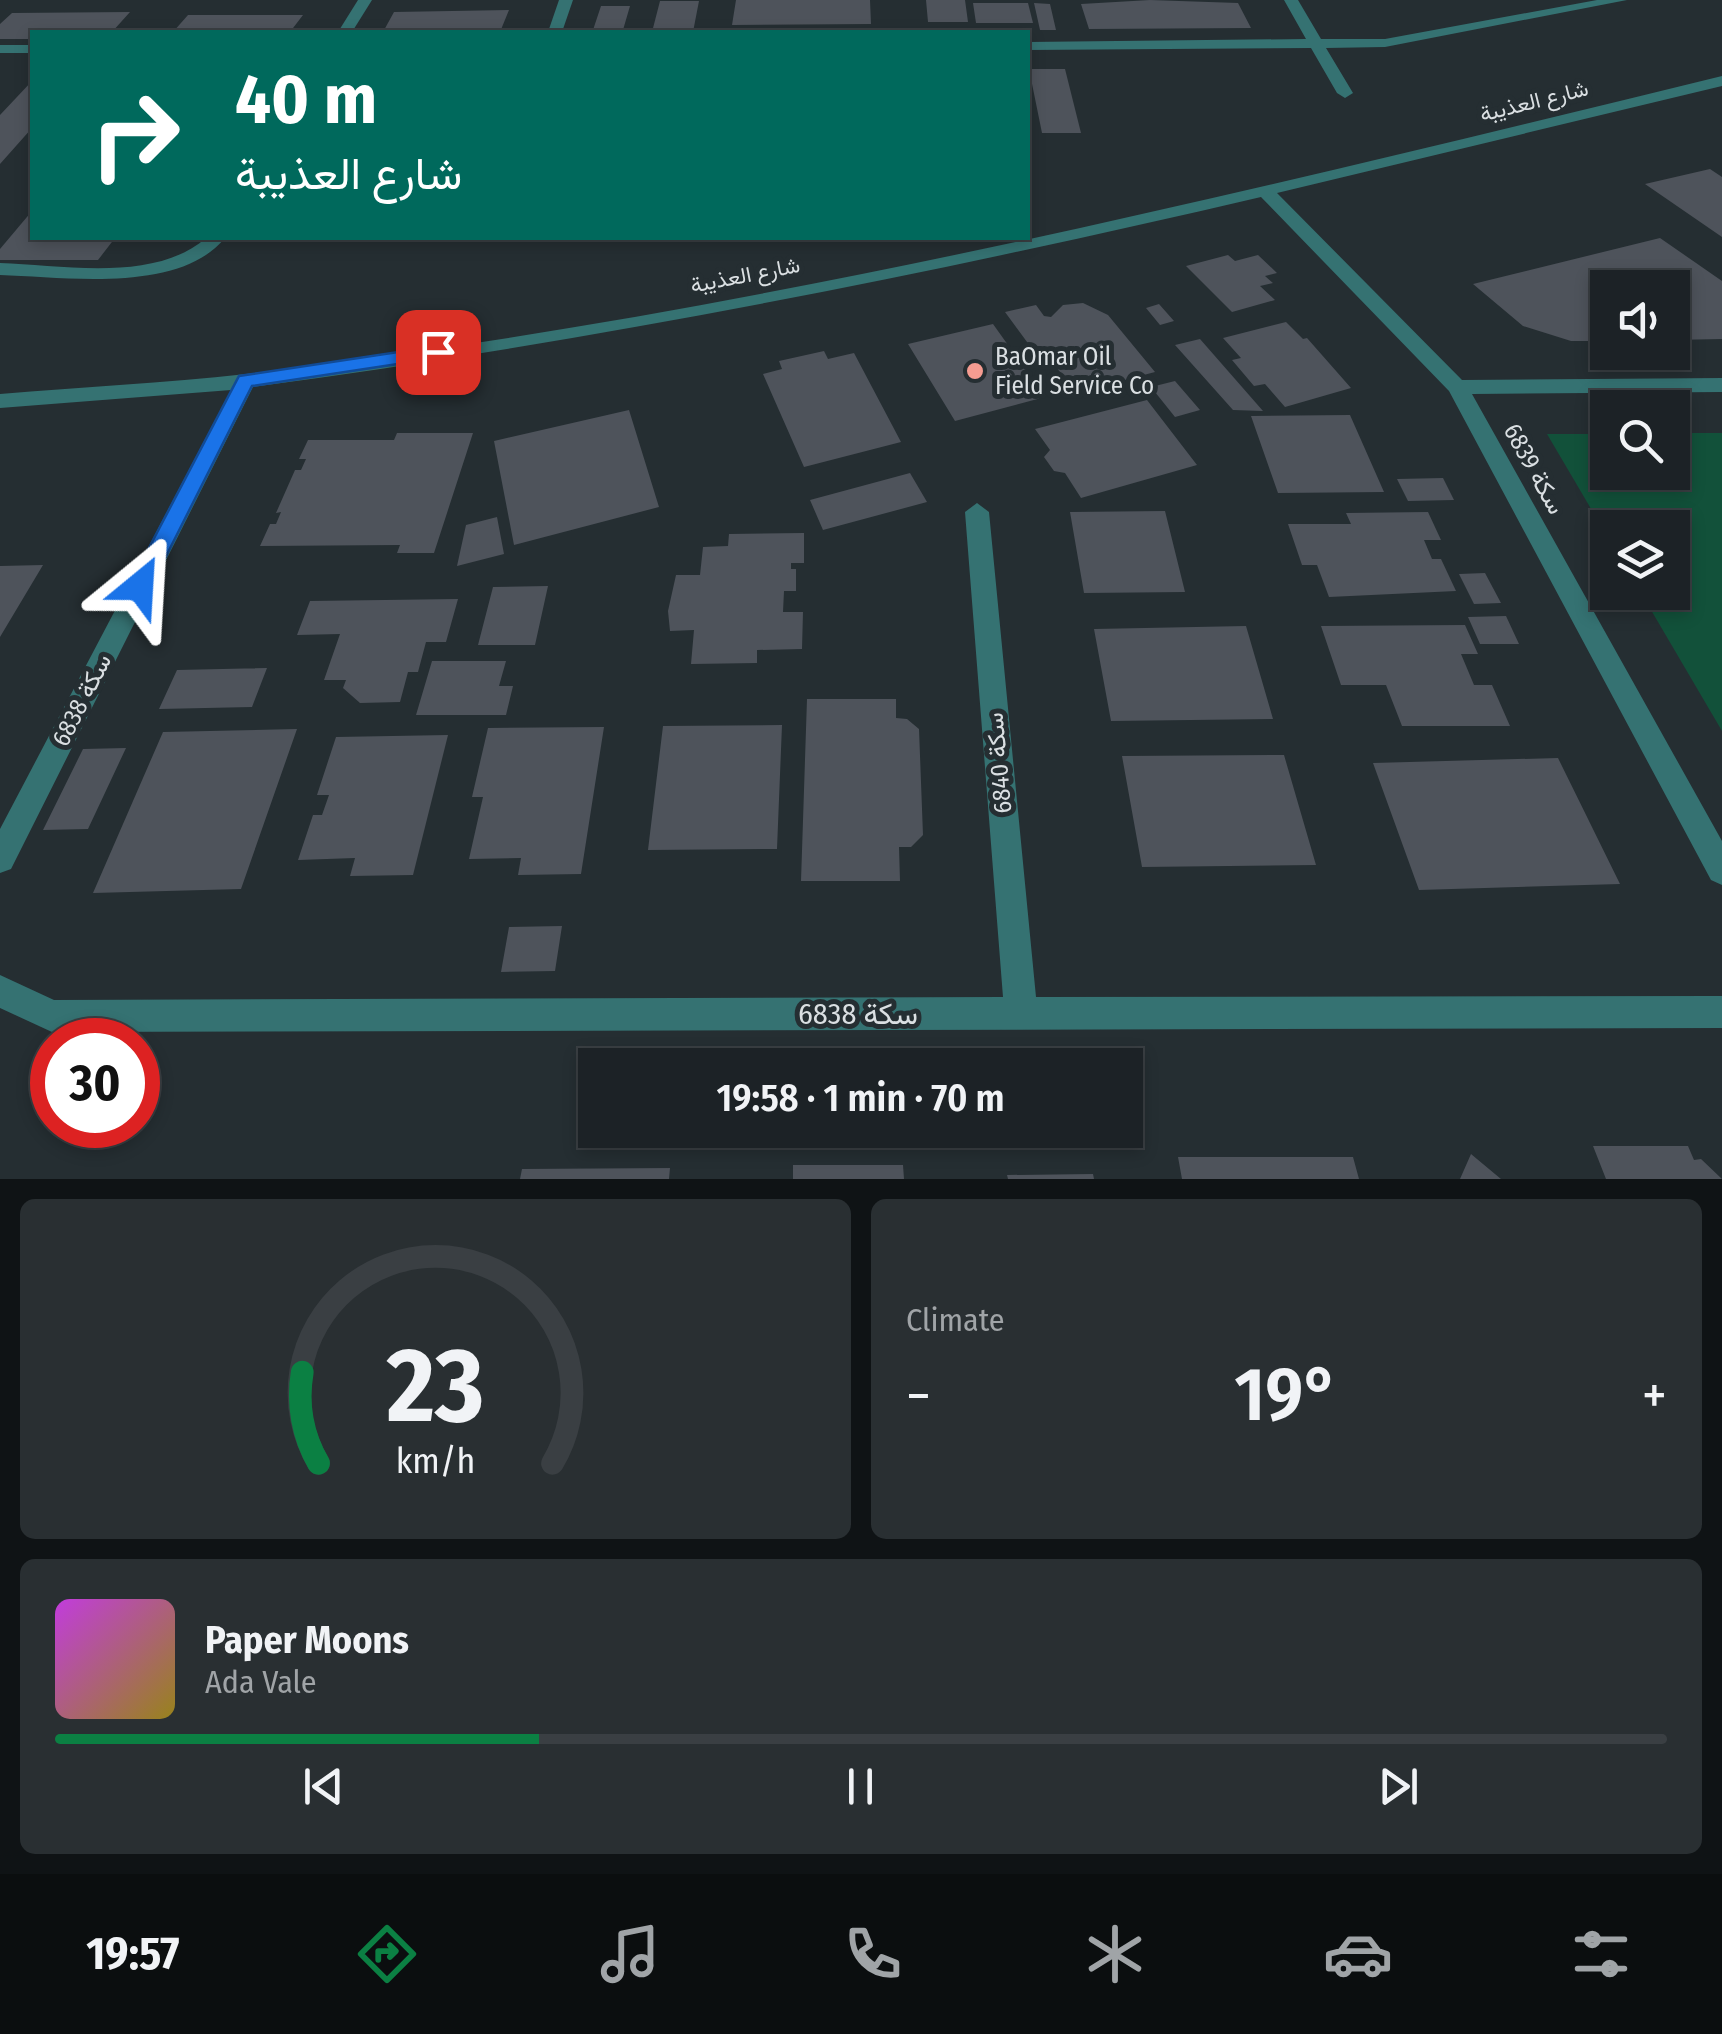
<!DOCTYPE html>
<html lang="en">
<head>
<meta charset="utf-8">
<style>
  body { margin:0; font-family:"Fira Sans Condensed",Vazirmatn,sans-serif; background:#292f32; color:#f1f3f6; height:100vh; display:flex; flex-direction:column; font-size:38px; white-space:nowrap }
  * { box-sizing:border-box; margin:0 }
  p { font-size:32px; color:#a0a4a7 }
  .icon { flex:none; width:55px; height:55px; fill:none; stroke:currentColor; stroke-width:2; stroke-linecap:round; stroke-linejoin:round }
  .map { position:relative; height:1179px; overflow:hidden }
  .sheet { display:flex; flex-direction:column; gap:20px; padding:20px; background:#0f1315; flex:1 }
  .sheet>* { flex:none }
  .top-card { position:absolute; left:30px; top:30px; width:1000px; height:210px; border-radius:0px; box-shadow:0 5px 15px #0003,0 0 0 2px #3a3f43; background:#00695c; color:#fff; overflow:hidden }
  .fabs { position:absolute; left:1590px; top:270px; display:grid; gap:20px }
  .fabs a { display:grid; place-items:center; width:100px; height:100px; border-radius:0px; background:#1c2226; box-shadow:0 5px 15px #0003,0 0 0 2px #3a3f43; font-size:50px }
  .speed { position:absolute; left:30px; top:1018px; display:flex; gap:20px; font-size:50px; font-weight:700; text-align:center }
  .speed>* { display:grid; place-content:center; width:130px; height:130px; border-radius:50%; background:#1c2226; box-shadow:0 5px 15px #0003,0 0 0 2px #3a3f43; line-height:1 }
  .speed .limit { border:15px solid #d22; background:#fff; color:#111 }
  .pin { position:absolute; display:grid; place-items:center; width:85px; height:85px; color:#fff; margin:-42px; border-radius:20px; box-shadow:0 5px 15px #0006 }
  .me { position:absolute; width:110px; margin:-55px; rotate:27deg; stroke-linejoin:round; filter:drop-shadow(0 0 8px #0008) }
  .turn { display:flex; align-items:center; gap:35px; height:210px; padding:0 40px; font-size:45px }
  .turn .icon { width:130px; height:130px; stroke-width:2.5 }
  .turn b { display:block; font-size:70px; line-height:85px }
  .big { font-size:75px; font-weight:600; line-height:1.1 }
  .sheet .tile { flex:1; display:flex; flex-direction:column; justify-content:center; gap:15px; min-width:0; padding:0 35px; border-radius:15px; background:#292f32 }
  .sheet .dial { align-items:center; gap:0 }
  .dial svg { height:260px; overflow:visible; fill:none; stroke:#3a3f43; stroke-width:7; stroke-linecap:round; text-anchor:middle }
  .dial text { fill:#f1f3f6; stroke:none }
  .song { display:flex; align-items:center; gap:30px }
  .cover { width:120px; height:120px; border-radius:15px; background:linear-gradient(135deg,hsl(290 70% 55%),hsl(50 70% 35%)) }
  .played { height:10px; border-radius:5px; background:linear-gradient(90deg,#0b8043 30%,#3a3f43 30%) }
  .keys { display:flex; justify-content:space-around; direction:ltr }
  .heat { display:flex; justify-content:space-between; align-items:center; font-size:55px; direction:ltr }
  .sheet .tiles { flex:1; display:grid; gap:20px; grid-template-columns:1fr 1fr }
  .tile:last-child { grid-column:span 2 }
  .trip { position:absolute; left:578px; top:1048px; width:565px; height:100px; border-radius:0px; background:#1c2226; box-shadow:0 5px 15px #0003,0 0 0 2px #3a3f43; font-weight:600; line-height:100px; text-align:center }
  .dock { display:flex; height:160px; justify-content:space-around; align-items:center; background:#0b0e0f; color:#a0a4a7 }
  .dock .icon { width:70px; height:70px }
  .dock .selected { color:#0b8043 }
  .dock b { font-size:45px; color:#f1f3f6 }
  .map>svg:first-child { display:block }
</style>
</head>
<body>
<div class="map">
<svg width="1722" height="1179" viewBox="0 0 1722 1179">
  <rect width="100%" height="100%" fill="#252e32"/>
  <path fill="#12513a" d="M1673 433H1722V731L1641 593 1672 592V528H1608L1607 536 1547 434H1607L1608 472H1672Z"/>
  <path fill="#4e535b" d="M736 0H870L871 24 732 25Z
    M926 0H965L968 22H928Z
    M1150 0 1238 3 1251 28 1089 29 1081 4Z
    M660 1H699L693 32H652Z
    M973 3H1028L1033 23H976Z
    M1034 3 1050 4 1056 30H1040Z
    M601 6H630L623 30H593Z
    M509 10 500 32H383L394 12Z
    M130 12 112 32H32V39H0V24L12 13Z
    M188 15H303L290 32H173Z
    M1029 69H1065L1081 133H1042Z
    M32 81V128L0 164V115Z
    M1710 169 1722 177V237L1645 184Z
    M32 211V238H115L98 260H0V249Z
    M1660 238 1722 281V339L1672 340V288H1608V341H1571L1523 326 1473 284Z
    M1228 255 1235 261 1258 255 1277 273 1265 276 1273 283 1260 286 1275 300 1232 312 1186 266Z
    M1083 303 1108 315 1155 372 1076 393 1050 359 1041 361 1005 312 1036 305 1044 316 1051 317 1063 305Z
    M1159 304 1174 321 1160 325 1146 308Z
    M1286 322 1303 339 1307 338 1351 388 1285 407 1265 384 1254 386 1232 360 1241 358 1223 338Z
    M993 324 1045 397 955 421 908 344Z
    M1200 339 1263 411 1233 410 1175 345Z
    M824 351 828 359 854 353 901 442 804 467 763 374 782 369 779 361Z
    M1175 381 1200 410 1175 417 1151 387Z
    M1147 400 1197 465 1081 498 1065 473 1054 471 1044 457 1050 450 1035 429Z
    M629 410 659 507 514 545 494 441Z
    M1350 415 1384 492 1278 493 1251 416Z
    M397 433H473L434 553H397L400 545 260 546 270 524H276L281 512 276 513 295 470H301L306 459H299L308 440H394Z
    M910 473 927 502 823 530 810 500Z
    M1443 478 1454 500 1408 501 1397 479Z
    M1165 511 1185 592 1084 593 1070 512Z
    M1428 512 1441 540H1424L1432 559H1441L1456 591 1329 597 1317 565H1302L1288 524H1351L1346 513Z
    M497 517 504 554 457 566 466 525Z
    M804 533V563H791V569H796V591H784L783 612H803L802 649 757 650V663L691 664 694 630 670 631 668 611 676 575H700L703 547 728 546 729 534Z
    M43 565 0 637V566Z
    M1485 573 1501 603 1474 604 1459 574Z
    M548 586 535 645H478L493 587Z
    M458 599 446 642H426L418 672H408L400 702 360 703 343 688 346 680H324L340 634 297 635 310 601Z
    M1506 616 1519 644H1480L1468 617Z
    M1465 625 1478 654H1461L1474 685H1492L1510 726H1402L1386 685H1341L1321 626Z
    M1246 626 1273 719 1111 721 1094 629Z
    M432 661H506L499 686H513L506 715H416Z
    M267 668 252 707 159 709 177 670Z
    M807 699H896V718L907 719 919 729 923 835 911 847H899L900 881H801Z
    M782 725 777 849 648 850 663 726Z
    M604 727 581 874 518 875 521 858 469 859 483 797H472L488 728Z
    M297 729 241 889 93 893 163 732Z
    M448 735 413 875 350 876 355 858 298 860 313 815H322L329 795H317L336 737Z
    M126 748 88 829 43 830 83 749Z
    M1284 755 1316 865 1142 867 1122 756Z
    M1558 758 1620 884 1419 890 1373 763Z
    M562 926 555 971 501 972 509 927Z
    M1593 1146H1688L1694 1160 1701 1159 1722 1179H1606Z
    M1471 1154 1501 1179H1460Z
    M1178 1157H1353L1359 1179H1182Z
    M793 1165H903L904 1179H793Z
    M670 1168 669 1179H520L522 1169Z
    M1093 1174 1094 1179H1008L1007 1175Z"/>
  <g fill="none" stroke-linecap="round" stroke-linejoin="round">
    <path fill="#357272" fill-rule="evenodd" d="M358 0H372L352 32H338Z
      M559 0H573L562 32H548Z
      M1284 0H1298L1321 39H1385L1597 0H1627L1385 47 1326 48 1353 93 1345 98 1337 93 1311 48 1028 50V42L1306 39Z
      M0 45H32V53H0Z
      M1722 76V86L1277 193 1462 380 1722 378V392L1472 394 1722 841V885L1711 880 1449 391 1261 197C928 275 593 341 253 387L11 869 0 873V829L231 390 0 408V394C82 387 164 383 246 374 745 316 1234 195 1722 76Z
      M206 238H225C179 294 66 277 0 275V263C63 265 154 283 206 238Z
      M977 503 989 512 1036 997 1722 996V1028L52 1032 0 1008V975L54 1000 1003 997 965 512Z"/>
  </g>
  <path fill="#1a73e8" stroke="#114b97" stroke-width="2.5" d="M438 346 447 352 444 357 252 386 148 592H132L129 586 239 376Z"/>
  <circle fill="#f59c91" stroke="#252e32" stroke-width="4" cx="975" cy="371" r="10"/>
  <g text-anchor="middle" dominant-baseline="central" stroke-width="10" stroke-linejoin="round" paint-order="stroke">
    <g font-size="22" fill="#dadfe2" stroke="#252e32">
      <text transform="translate(1534 101) rotate(-14)">شارع العذيبة</text>
      <text transform="translate(745 275) rotate(-11)">شارع العذيبة</text>
    </g>
    <g font-size="25" fill="#dadfe2" stroke="#252e32" text-anchor="start">
      <text x="995" y="357">BaOmar Oil<tspan x="995" dy="29">Field Service Co</tspan></text>
    </g>
    <g font-size="25" fill="#dadfe2" stroke="#252e32">
      <text transform="translate(1534 469) rotate(61)">سكة 6839</text>
      <text transform="translate(82 700) rotate(-63)">سكة 6838</text>
      <text transform="translate(999 763) rotate(-95)">سكة 6840</text>
    </g>
    <g font-size="30" fill="#dadfe2" stroke="#252e32">
      <text x="858" y="1014">سكة 6838</text>
    </g>
  </g>
</svg>
<div class="fabs">
<a><svg class="icon" aria-label="sound" viewBox="0 0 24 24"><path d="M4 9h4l5-4v14l-5-4H4zM17 9q2 3 0 6"/></svg></a>
<a><svg class="icon" aria-label="search" viewBox="0 0 24 24"><circle cx="10" cy="10" r="6"/><path d="M15 15l6 6"/></svg></a>
<a><svg class="icon" aria-label="layers" viewBox="0 0 24 24"><path d="M12 4l9 5-9 5-9-5zM3 14l9 5 9-5"/></svg></a>
</div>
<div class="speed"><div class="limit">30</div></div>
<div class="pin" style="left:438px;top:352px;background:#d93025"><svg class="icon" aria-label="arrive" viewBox="0 0 24 24"><path d="M6 21V4h12l-3 4 3 4H6"/></svg></div>
<svg class="me" style="left:140px;top:586px" viewBox="-20 -20 40 40"><path d="M0-17L14 15 0 8-14 15z" fill="#1a73e8" stroke="#fff" stroke-width="4"/></svg>
<div class="trip">19:58 · 1 min · 70 m</div>
<div class="top-card">
<div class="turn"><svg class="icon" aria-label="right" viewBox="0 0 24 24"><path d="M7 20v-9h11M14 6l5 5-5 5"/></svg><div><b>40 m</b>شارع العذيبة</div></div>
</div>
</div>
<section class="sheet">
<div class="tiles">
<div class="tile dial"><svg viewBox="0 0 100 80">
<path d="M14 69A42 42 0 1 1 86 69"/>
<path d="M14 69A42 42 0 0 1 9 41" stroke="#0b8043"/>
<text x="50" y="56" font-size="32" font-weight="700">23</text>
<text x="50" y="72" font-size="11">km/h</text>
</svg></div>
<div class="tile"><p>Climate</p>
<div class="heat"><a>−</a><b class="big">19°</b><a>+</a></div>
</div>
<div class="tile">
<div class="song"><i class="cover"></i><div><b>Paper Moons</b><p>Ada Vale</p></div></div>
<div class="played"></div>
<div class="keys"><svg class="icon" aria-label="previous" viewBox="0 0 24 24"><path d="M18 5L8 12l10 7zM5 5v14"/></svg><svg class="icon" aria-label="pause" viewBox="0 0 24 24"><path d="M8 5v14M16 5v14"/></svg><svg class="icon" aria-label="next" viewBox="0 0 24 24"><path d="M6 5l10 7-10 7zM19 5v14"/></svg></div>
</div>
</div>
</section>
<nav class="dock">
<b>19:57</b>
<svg class="icon selected" aria-label="directions" viewBox="0 0 24 24"><path d="M12 3l9 9-9 9-9-9zM9 14v-3h6M13 9l2 2-2 2"/></svg>
<svg class="icon" aria-label="music" viewBox="0 0 24 24"><path d="M9 18V5l10-2v13"/><circle cx="6" cy="18" r="3"/><circle cx="16" cy="16" r="3"/></svg>
<svg class="icon" aria-label="phone" viewBox="0 0 24 24"><path d="M5 4h4l2 5-3 2q2 4 5 5l2-3 5 2v4C11 20 4 13 5 4z"/></svg>
<svg class="icon" aria-label="climate" viewBox="0 0 24 24"><path d="M12 3v18M4 7l16 10M4 17L20 7"/></svg>
<svg class="icon" aria-label="car" viewBox="0 0 24 24"><path d="M5 17H2v-5l4-1 3-4h7l3 4 3 1v5h-3M9 17h6M6 11h13"/><circle cx="7" cy="17" r="2"/><circle cx="17" cy="17" r="2"/></svg>
<svg class="icon" aria-label="filters" viewBox="0 0 24 24"><path d="M4 7h16M4 17h16"/><circle cx="9" cy="7" r="2"/><circle cx="15" cy="17" r="2"/></svg>
</nav>
</body>
</html>
